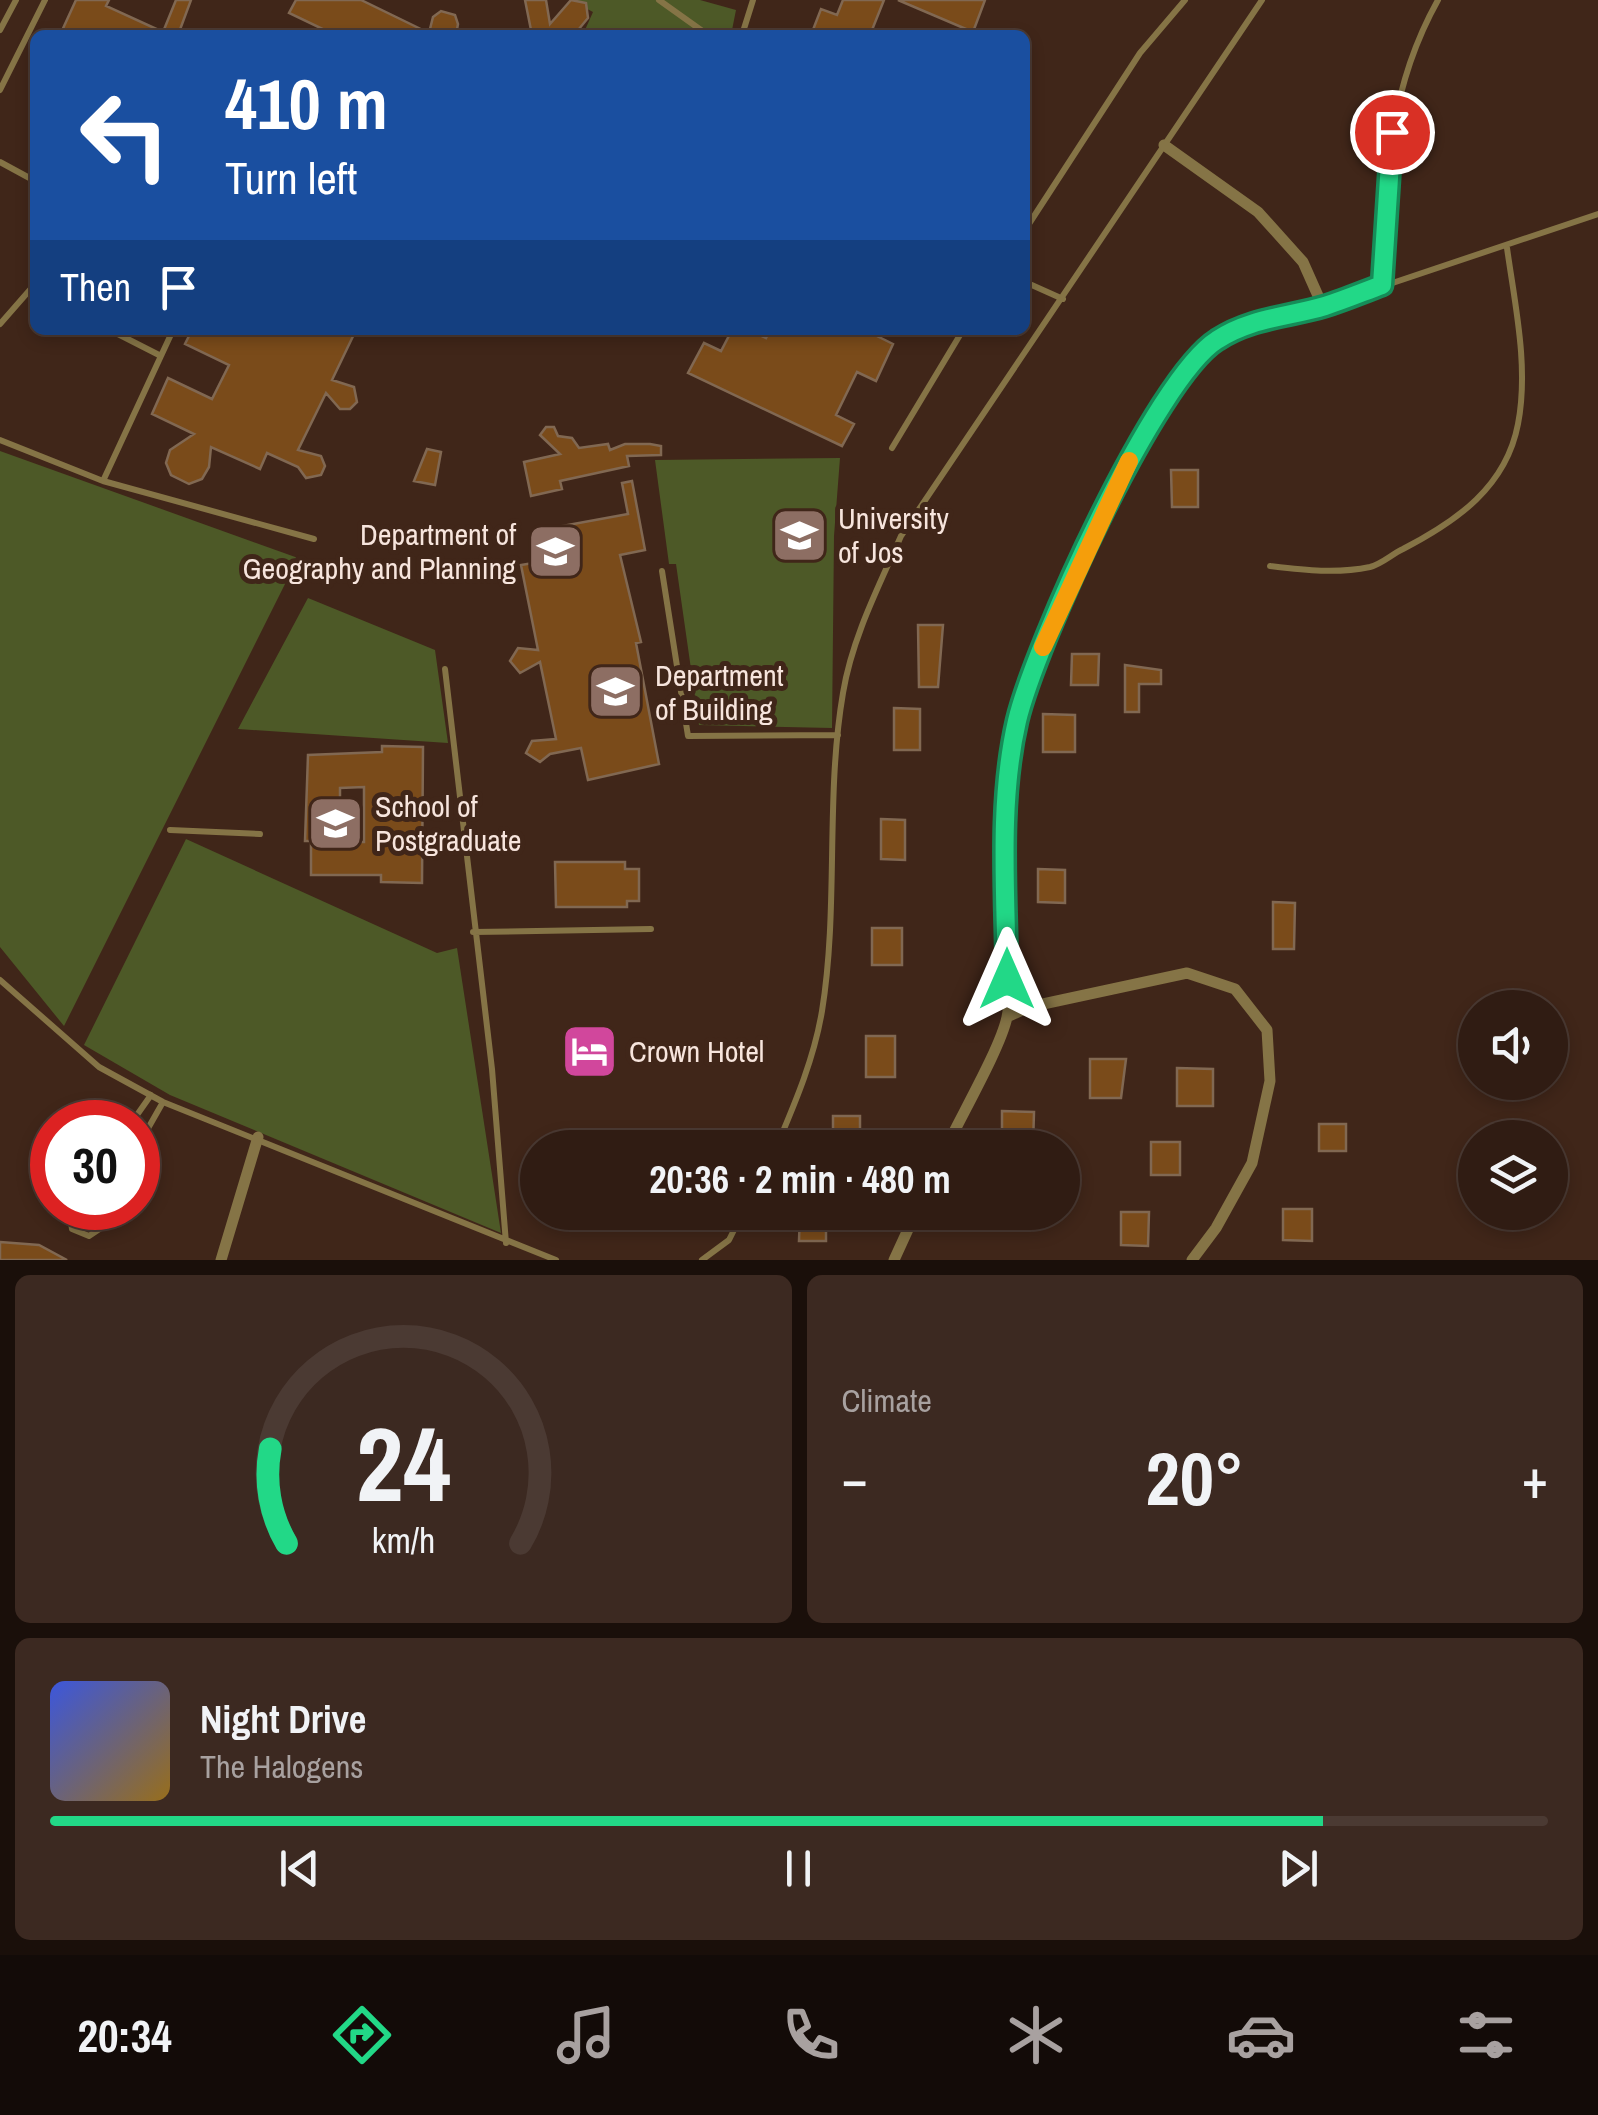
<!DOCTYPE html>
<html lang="en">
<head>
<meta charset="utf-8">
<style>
  body { margin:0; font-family:"Archivo Narrow",sans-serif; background:#3c2921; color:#f1f3f6; height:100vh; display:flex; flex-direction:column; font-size:38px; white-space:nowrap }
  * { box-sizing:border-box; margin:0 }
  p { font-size:32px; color:#a8a1a0 }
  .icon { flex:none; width:55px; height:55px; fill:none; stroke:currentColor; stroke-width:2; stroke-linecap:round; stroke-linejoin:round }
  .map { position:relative; height:1260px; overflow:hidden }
  .side { display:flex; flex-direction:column; gap:15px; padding:15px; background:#1a0f0a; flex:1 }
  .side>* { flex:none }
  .top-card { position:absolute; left:30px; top:30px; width:1000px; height:305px; border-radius:15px; box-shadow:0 5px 15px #0003,0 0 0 2px #4b3a33; background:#1a4fa0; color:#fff; overflow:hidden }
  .fabs { position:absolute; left:1458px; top:990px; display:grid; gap:20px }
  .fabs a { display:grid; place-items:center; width:110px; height:110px; border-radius:50%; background:#301c13; box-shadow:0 5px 15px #0003,0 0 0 2px #4b3a33; font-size:50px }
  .speed { position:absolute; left:30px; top:1100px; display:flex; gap:20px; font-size:50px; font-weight:700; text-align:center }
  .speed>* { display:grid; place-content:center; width:130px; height:130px; border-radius:50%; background:#301c13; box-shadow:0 5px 15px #0003,0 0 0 2px #4b3a33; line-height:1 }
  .speed .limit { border:15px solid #d22; background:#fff; color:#111 }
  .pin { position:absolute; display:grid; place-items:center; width:85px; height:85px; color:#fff; margin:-42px; border:5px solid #fff; border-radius:50%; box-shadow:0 2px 10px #0007 }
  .me { position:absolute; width:110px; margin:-55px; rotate:0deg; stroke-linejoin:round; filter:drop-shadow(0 0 8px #0008) }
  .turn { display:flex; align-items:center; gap:35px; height:210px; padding:0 30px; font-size:45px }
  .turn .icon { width:130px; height:130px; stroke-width:2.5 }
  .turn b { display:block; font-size:70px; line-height:85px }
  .then { display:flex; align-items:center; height:95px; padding:0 30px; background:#0003; gap:20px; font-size:38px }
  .big { font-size:75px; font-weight:800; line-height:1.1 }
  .side .tile { flex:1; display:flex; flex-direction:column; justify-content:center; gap:15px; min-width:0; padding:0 35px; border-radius:15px; background:#3c2921 }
  .side .dial { align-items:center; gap:0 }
  .dial svg { height:260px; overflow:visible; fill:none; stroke:#4b3a33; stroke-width:7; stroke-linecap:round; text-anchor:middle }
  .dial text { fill:#f1f3f6; stroke:none }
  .song { display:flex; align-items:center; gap:30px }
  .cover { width:120px; height:120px; border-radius:15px; background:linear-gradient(135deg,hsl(230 70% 55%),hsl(40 70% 35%)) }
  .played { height:10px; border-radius:5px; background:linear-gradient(90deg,#22d887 85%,#4b3a33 85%) }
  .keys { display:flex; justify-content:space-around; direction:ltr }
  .heat { display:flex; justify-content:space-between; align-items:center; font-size:55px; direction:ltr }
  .side .tiles { flex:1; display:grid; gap:15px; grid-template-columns:1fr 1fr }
  .tile:last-child { grid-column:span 2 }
  .trip { position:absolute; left:520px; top:1130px; width:560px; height:100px; border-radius:50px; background:#301c13; box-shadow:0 5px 15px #0003,0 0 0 2px #4b3a33; font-weight:800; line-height:100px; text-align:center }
  .tab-bar { display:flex; height:160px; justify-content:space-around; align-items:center; background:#130b08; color:#a8a1a0 }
  .tab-bar .icon { width:70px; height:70px }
  .tab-bar .active { color:#22d887 }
  .tab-bar b { font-size:45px; color:#f1f3f6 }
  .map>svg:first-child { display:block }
</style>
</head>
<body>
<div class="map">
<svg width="1598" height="1260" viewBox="0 0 1598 1260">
  <rect width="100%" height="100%" fill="#402619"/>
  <path fill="#4d5927" d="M570 0H700L736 10 731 35H594L585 30 593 12Z
    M0 451 298 558 64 1026 0 947Z
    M840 458 834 536 832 728 699 725 676 564H669L655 460Z
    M308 598 435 650 448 743 238 729Z
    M186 839 437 953 457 948 501 1233 170 1095 84 1045Z"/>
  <path fill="#7a4b1a" stroke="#816852" stroke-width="2.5" fill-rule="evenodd" d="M76 0H109L106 6 163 32 176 0H191L178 35H60Z
    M296 0H361L429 33 433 17 441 11 455 15 458 24 456 35H335L289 13Z
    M525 0H546L550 24 571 0 586 3 588 18 574 35H532Z
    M843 0H884L870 35H811L821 9 837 15Z
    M898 0H985L973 32Z
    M192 330H356L332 380 354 387 357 402 350 409H340L326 393 298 450 321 456 325 466 321 475 306 478 298 467 267 453 260 469 211 447 209 467 202 479 189 484 171 475 166 463 170 450 194 434 152 414 168 378 212 399 229 365 185 344Z
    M732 330H749L766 338 770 330H878L875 335 893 344 876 381 857 372 836 415 854 424 842 446 688 373 704 343 721 351Z
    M546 427H554L558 436 572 438 579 448 608 444 610 450 625 444H650L661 446V455L627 456 629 466 560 481 562 489 531 496 524 462 560 454 540 435Z
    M427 449 441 452 435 485 414 481Z
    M1171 470H1198V507H1172Z
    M632 481 645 550 620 555 641 642 636 643 659 764 588 780 581 748 550 754 540 762 526 753 532 741 556 739 540 662 520 673 510 661 518 648 538 650 521 565 551 560 546 529 628 514 622 483Z
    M918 625H943L938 687H919Z
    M1072 654H1099L1098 685H1071Z
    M1125 665 1161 670V684H1139V712H1125Z
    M894 708 920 709V750H894Z
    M1043 714 1075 715V752H1043Z
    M382 746 423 747 422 883 381 882V875H311V841H305L308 755 382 752ZM364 787V842H340V788Z
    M881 819 905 820V860L881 859Z
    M555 862H625V869H639V901H627V907H556Z
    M1038 869 1065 870V903L1038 902Z
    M1273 902 1295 903 1294 949H1273Z
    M872 928H902V965H872Z
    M866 1036H895V1077H866Z
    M1090 1059H1126L1121 1098H1090Z
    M1177 1068 1213 1069V1106H1177Z
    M1002 1111 1034 1112 1033 1147H1002Z
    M833 1116H860V1148H833Z
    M1319 1124H1346V1151H1319Z
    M1151 1142H1180V1175H1151Z
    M1283 1209H1312V1241L1283 1240Z
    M800 1212H826V1241H799Z
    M1121 1212H1149L1148 1246 1121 1245Z
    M0 1242 39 1245 67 1260H0Z"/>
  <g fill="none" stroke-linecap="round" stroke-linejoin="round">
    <path stroke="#857446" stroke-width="6" d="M659 0 708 35
      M0 30 16 0
      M742 35 753 0
      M0 90 45 0
      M0 162 35 181
      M1025 230 1140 53 1185 0
      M1025 282 1063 299
      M1382 285C1386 181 1386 93 1438 0
      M1324 306 1598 214
      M0 324 35 284
      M110 330 161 356
      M0 440 103 481 314 539
      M892 448 963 330
      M103 481 173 330
      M1270 566C1304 570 1336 574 1370 567 1382 564 1392 554 1403 549 1457 521 1506 487 1518 424 1529 367 1515 305 1507 248
      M662 571 688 736 838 735
      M445 669 492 1069 506 1243
      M170 830 260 834
      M473 932 651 929
      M0 980 99 1067 163 1102 556 1260
      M132 1122 151 1095
      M138 1146 163 1102
      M776 1148C795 1103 814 1059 822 1011 839 906 825 798 843 693 852 638 879 586 901 536L1262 0
      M69 1208 72 1229 89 1236 104 1226V1208
      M702 1260 729 1240 743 1212"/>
    <path stroke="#857446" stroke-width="11" d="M1007 1017 1029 1007 1187 973 1235 989 1267 1030 1270 1081 1252 1163 1216 1228 1192 1260
      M946 1148C961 1116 1001 1047 1007 1017 1013 989 1007 954 1007 926 1007 859 1008 794 1016 729 1025 658 1158 379 1215 340 1247 319 1286 315 1323 307L1303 262 1258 212 1164 145
      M221 1260 258 1137
      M894 1260 916 1212"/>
  </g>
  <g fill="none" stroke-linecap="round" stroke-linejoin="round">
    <defs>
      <path id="route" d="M1007 979C1006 895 998 803 1017 721 1035 645 1155 379 1217 340 1250 318 1288 317 1325 306 1344 300 1363 292 1382 285L1392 132"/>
    </defs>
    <use href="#route" stroke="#168c58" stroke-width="25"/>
    <use href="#route" stroke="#22d887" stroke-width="18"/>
    <path stroke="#f59e0b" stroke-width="18" d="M1043 647 1129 461"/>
  </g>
  <defs>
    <symbol id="university-square" viewBox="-11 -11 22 22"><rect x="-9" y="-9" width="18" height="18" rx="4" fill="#8d6e63" stroke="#402619"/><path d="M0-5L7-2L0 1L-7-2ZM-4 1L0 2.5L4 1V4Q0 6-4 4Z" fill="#fff"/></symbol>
    <symbol id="school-square" viewBox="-11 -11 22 22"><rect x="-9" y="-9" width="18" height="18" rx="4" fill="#8d6e63" stroke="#402619"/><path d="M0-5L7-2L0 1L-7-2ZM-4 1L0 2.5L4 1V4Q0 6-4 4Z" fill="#fff"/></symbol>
    <symbol id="hotel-square" viewBox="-11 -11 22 22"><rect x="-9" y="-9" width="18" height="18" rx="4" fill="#d1479c" stroke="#402619"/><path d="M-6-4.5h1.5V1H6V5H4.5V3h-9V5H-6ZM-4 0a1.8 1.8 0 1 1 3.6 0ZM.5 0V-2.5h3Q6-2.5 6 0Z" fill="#fff"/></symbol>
  </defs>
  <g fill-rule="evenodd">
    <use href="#university-square" x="768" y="504" width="63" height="63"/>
    <use href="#school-square" x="524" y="520" width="63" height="63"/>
    <use href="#school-square" x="584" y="660" width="63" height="63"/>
    <use href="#school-square" x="304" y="792" width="63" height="63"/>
    <use href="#hotel-square" x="558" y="1020" width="63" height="63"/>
  </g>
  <g text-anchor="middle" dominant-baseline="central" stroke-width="10" stroke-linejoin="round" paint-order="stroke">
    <g font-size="30" fill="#f7e5dd" stroke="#402619" text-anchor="start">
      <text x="838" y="518">University<tspan x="838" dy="34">of Jos</tspan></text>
      <text x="516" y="534" text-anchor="end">Department of<tspan x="516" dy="34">Geography and Planning</tspan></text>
      <text x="655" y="675">Department<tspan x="655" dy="34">of Building</tspan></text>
      <text x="375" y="806">School of<tspan x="375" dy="34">Postgraduate</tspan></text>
      <text x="629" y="1051">Crown Hotel</text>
    </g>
  </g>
</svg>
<div class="fabs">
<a><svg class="icon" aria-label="sound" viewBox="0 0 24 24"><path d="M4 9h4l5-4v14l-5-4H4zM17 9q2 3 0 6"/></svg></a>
<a><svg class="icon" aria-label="layers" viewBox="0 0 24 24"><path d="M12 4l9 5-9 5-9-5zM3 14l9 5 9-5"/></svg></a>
</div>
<div class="speed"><div class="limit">30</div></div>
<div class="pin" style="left:1392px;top:132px;background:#d93025"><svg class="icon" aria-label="arrive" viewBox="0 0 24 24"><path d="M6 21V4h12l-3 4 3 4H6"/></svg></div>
<svg class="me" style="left:1007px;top:979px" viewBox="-20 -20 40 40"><path d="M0-17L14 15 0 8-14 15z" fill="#22d887" stroke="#fff" stroke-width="4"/></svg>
<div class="trip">20:36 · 2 min · 480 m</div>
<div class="top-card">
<div class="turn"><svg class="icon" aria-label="left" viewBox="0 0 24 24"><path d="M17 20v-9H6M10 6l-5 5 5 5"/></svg><div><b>410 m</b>Turn left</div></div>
<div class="then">Then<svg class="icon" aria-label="arrive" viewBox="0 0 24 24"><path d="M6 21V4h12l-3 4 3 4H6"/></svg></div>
</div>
</div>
<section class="side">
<div class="tiles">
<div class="tile dial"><svg viewBox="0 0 100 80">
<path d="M14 69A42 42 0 1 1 86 69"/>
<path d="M14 69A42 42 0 0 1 9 40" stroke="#22d887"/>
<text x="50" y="56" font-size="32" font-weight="700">24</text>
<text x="50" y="72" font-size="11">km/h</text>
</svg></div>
<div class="tile"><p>Climate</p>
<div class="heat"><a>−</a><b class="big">20°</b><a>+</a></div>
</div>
<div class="tile">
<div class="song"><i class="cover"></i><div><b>Night Drive</b><p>The Halogens</p></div></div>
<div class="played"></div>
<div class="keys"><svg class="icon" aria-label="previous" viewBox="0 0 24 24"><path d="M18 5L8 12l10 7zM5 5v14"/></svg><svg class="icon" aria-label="pause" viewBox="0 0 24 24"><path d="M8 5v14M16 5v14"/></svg><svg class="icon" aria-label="next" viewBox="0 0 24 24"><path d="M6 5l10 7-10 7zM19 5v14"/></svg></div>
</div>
</div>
</section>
<nav class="tab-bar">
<b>20:34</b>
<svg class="icon active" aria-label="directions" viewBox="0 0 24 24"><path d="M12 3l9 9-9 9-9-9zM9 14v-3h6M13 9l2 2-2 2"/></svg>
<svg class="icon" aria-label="music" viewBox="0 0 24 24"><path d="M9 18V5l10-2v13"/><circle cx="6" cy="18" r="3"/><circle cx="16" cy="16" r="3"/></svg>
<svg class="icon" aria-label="phone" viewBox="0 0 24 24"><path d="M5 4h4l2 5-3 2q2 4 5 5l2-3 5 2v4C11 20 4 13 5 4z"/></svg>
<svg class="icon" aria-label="climate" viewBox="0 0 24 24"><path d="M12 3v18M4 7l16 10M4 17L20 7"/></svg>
<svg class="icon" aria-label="car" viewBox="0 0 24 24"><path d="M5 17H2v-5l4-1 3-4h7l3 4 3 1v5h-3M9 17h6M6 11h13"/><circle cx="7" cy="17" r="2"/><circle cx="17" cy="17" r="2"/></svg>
<svg class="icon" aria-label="filters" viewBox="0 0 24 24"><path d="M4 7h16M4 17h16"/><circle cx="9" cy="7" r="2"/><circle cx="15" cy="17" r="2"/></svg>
</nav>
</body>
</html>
